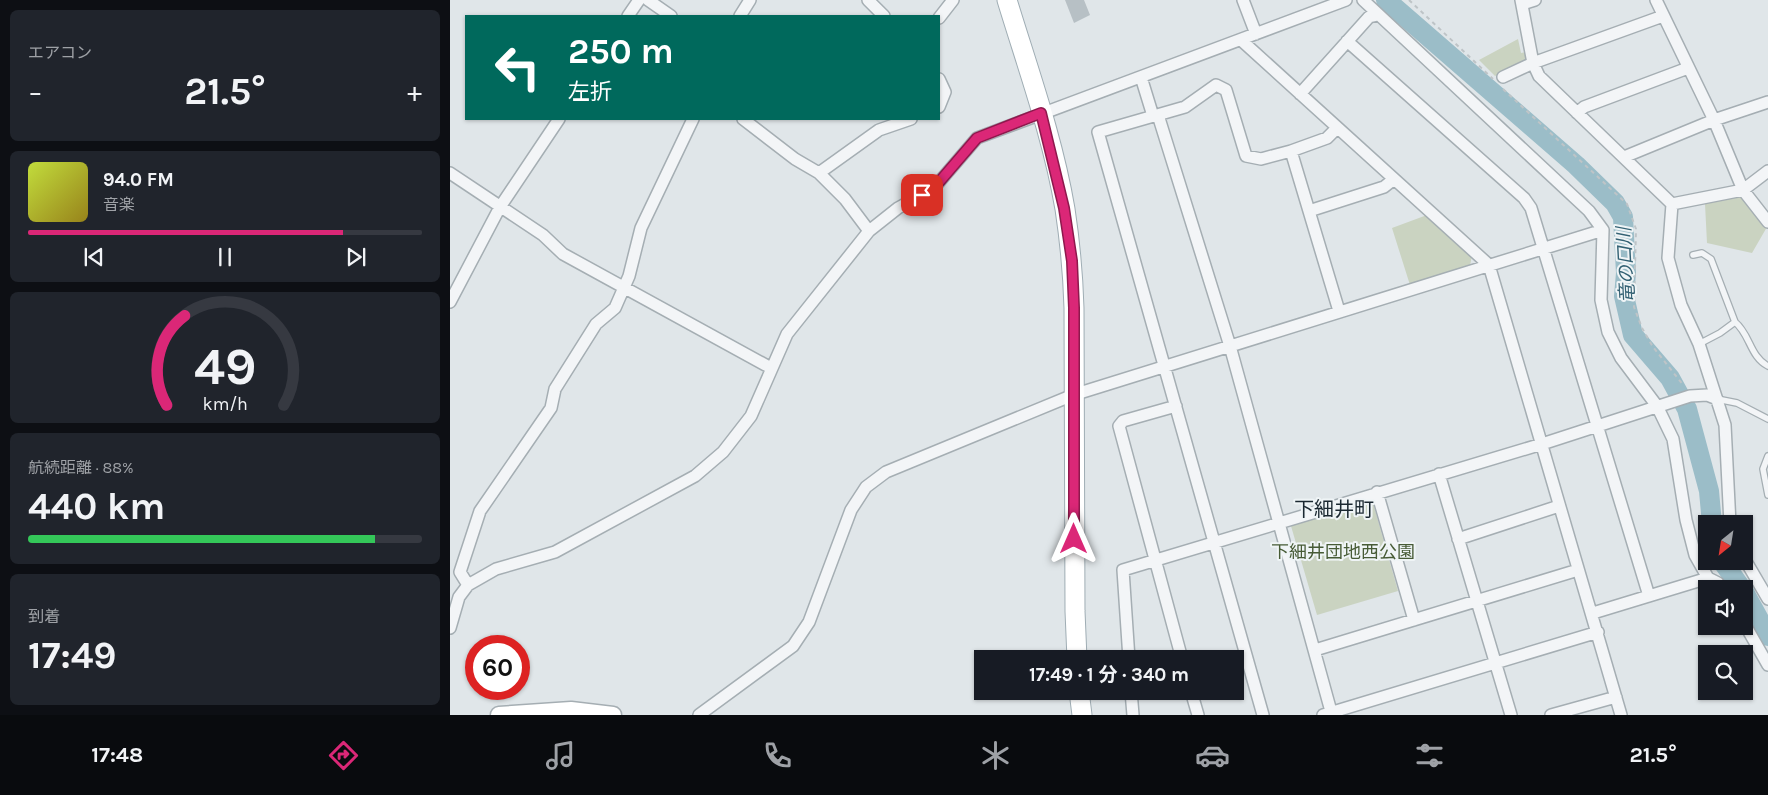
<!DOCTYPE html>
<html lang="ja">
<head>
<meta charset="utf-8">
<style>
  body { margin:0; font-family:Karla,"Noto Sans JP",sans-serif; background:#20242c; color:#f1f3f6; height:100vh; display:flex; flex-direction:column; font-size:19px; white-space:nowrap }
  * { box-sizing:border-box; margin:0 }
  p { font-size:16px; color:#9ea1a6 }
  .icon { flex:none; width:28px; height:28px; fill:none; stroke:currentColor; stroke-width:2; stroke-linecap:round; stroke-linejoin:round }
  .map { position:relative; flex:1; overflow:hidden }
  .details { display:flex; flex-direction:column; gap:10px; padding:10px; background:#0d0f14; width:450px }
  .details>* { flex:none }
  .guide { position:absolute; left:15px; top:15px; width:475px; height:105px; border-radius:0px; box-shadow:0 1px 4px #0004; background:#00695c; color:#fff; overflow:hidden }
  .needle { width:32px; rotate:210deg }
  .controls { position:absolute; left:1248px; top:515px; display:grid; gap:10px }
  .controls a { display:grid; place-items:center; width:55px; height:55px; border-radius:0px; background:#171b24; box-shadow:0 1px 4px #0004; font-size:25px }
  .speed { position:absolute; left:15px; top:635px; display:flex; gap:10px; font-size:25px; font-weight:700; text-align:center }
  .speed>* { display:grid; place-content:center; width:65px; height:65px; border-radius:50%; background:#171b24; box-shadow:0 1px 4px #0004; line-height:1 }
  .speed .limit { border:8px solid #d22; background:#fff; color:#111 }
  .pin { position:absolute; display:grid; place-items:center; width:42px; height:42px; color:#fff; margin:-21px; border-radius:10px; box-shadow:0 2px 8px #0006 }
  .me { position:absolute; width:55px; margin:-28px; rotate:0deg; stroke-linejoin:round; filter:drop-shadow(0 0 4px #0008) }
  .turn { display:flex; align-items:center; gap:18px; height:105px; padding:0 20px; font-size:22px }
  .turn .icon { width:65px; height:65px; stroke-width:2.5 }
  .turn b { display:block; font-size:35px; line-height:42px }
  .big { font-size:38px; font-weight:700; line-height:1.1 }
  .details .card { flex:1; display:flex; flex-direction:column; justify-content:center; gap:8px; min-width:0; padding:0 18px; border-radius:8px; background:#20242c }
  .details .dial { align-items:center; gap:0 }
  .dial svg { height:130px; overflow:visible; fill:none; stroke:#363941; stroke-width:7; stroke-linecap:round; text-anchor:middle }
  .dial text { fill:#f1f3f6; stroke:none }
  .song { display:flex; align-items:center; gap:15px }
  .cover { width:60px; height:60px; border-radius:8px; background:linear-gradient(135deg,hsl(70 70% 55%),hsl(50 70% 35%)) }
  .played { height:5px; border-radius:2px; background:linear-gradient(90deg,#db2777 80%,#363941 80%) }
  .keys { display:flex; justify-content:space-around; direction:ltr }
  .heat { display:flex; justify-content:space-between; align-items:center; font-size:28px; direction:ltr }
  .charge { height:8px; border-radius:4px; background:linear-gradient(90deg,#34c759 88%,#363941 0) }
  .trip { position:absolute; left:524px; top:650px; width:270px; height:50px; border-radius:0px; background:#171b24; box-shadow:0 1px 4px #0004; font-weight:700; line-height:50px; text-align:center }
  .dock { display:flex; height:80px; justify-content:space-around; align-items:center; background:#090b0e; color:#9ea1a6 }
  .dock .icon { width:35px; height:35px }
  .dock .selected { color:#db2777 }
  .dock b { font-size:22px; color:#f1f3f6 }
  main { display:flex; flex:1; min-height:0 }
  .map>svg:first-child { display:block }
</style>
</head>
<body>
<main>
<section class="details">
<div class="card"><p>エアコン</p>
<div class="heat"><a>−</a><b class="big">21.5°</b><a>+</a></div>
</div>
<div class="card">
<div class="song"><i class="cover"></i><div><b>94.0 FM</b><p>音楽</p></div></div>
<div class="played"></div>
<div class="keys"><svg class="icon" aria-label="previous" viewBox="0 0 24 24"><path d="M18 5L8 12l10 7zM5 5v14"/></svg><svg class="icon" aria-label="pause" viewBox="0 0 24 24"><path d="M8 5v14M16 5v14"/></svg><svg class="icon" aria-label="next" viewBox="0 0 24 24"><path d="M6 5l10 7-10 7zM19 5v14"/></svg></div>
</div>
<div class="card dial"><svg viewBox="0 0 100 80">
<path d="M14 69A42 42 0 1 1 86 69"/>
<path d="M14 69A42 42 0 0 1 25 14" stroke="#db2777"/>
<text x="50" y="56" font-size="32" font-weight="700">49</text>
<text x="50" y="72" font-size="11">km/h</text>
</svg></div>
<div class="card"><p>航続距離 · 88%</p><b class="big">440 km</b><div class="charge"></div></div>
<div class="card"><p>到着</p><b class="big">17:49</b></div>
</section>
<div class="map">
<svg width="1318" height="715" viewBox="0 0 1318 715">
  <rect width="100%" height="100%" fill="#e0e6e9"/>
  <path fill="#cad3c1" d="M1068 39 1071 53 1076 52 1077 59 1073 63 1045 76 1029 60Z
    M1290 196 1296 200 1317 227 1302 253 1257 243 1255 204Z
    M977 215 1022 255 1020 266 960 285 942 228Z
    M919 500 923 503 948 591 867 615 841 526 844 522Z"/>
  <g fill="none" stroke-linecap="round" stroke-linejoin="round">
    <path stroke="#9bbdc8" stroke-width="20" d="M936 0 1126 165 1165 203 1173 217 1176 273 1174 296 1183 335 1220 378 1237 409 1259 491 1262 524
      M1272 561 1292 589
      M1294 592 1318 636"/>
  </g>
  <path fill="#b7c0c5" d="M615 0H634L640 15 624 23Z"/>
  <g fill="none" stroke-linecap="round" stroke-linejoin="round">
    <defs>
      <path id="lane" d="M1243 255 1252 253 1261 259 1285 322C1300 334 1300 357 1318 366
        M1249 344 1270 333 1285 322
        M1267 399 1287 403 1318 419
        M1318 456 1313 469 1318 495"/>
      <path id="street" d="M198 0 221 16
        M418 0 434 16
        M793 0 806 34
        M913 0 1139 211 1153 230 1151 300 1158 332 1171 358 1207 406 1223 439 1236 520 1245 555 1258 578 1143 613
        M1071 0 1083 63 1089 76 1222 204
        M1206 0 1264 120 1293 190 1318 222
        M1072 4 1085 0
        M178 16 189 0
        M290 16 300 0
        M489 18 503 0
        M791 40 1039 265 1171 715
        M897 41 1074 198 1081 208 1199 596
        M691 77 703 116
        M1053 77 1083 63 1213 16
        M489 79 495 92 489 107
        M850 94 919 17 928 15
        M1127 113 1134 107 1238 68
        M708 115 780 346 882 715
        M293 119 345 159 369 173 395 199 419 231
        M841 151 889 311
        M1174 157 1264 120 1318 102
        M0 173 93 235 113 254 321 368
        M369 173 429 130 461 119
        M1222 204 1218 258 1231 305 1249 344 1275 425 1280 524
        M1222 204 1293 190 1318 171
        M859 211 934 187 944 179
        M0 302 50 207 109 119
        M726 406 673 421 669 426 732 659
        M989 474 1061 715
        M927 492 964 620
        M1008 539 1109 506
        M1294 558 1318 599
        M1258 578 1268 583 1272 589
        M18 585 10 572 30 511 101 408 105 389 146 324 165 308 179 276 191 228 243 119
        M1294 623 1318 665
        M0 628 9 597 18 585 46 569 105 552 245 476 273 452 301 416 337 334 419 231 448 208 484 188 527 138 896 0
        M865 650 1128 570
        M679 659 673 570 1092 444 1240 396 1257 395 1267 399
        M681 691 683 715
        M741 691 748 715
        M249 715 343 646 359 622 401 510 416 487 436 472 623 395 1153 230
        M813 715 648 132 735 107 766 85 776 90 796 156 811 159 841 151 877 138 887 128
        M873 715 1148 632
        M1101 715 1166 697"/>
      <path id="secondary" d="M49 715 121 710 163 715"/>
      <path id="primary" d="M557 0C578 69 603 138 615 209 620 242 623 275 624 308L625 611 627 659
        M629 691 632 715"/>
    </defs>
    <use href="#lane" stroke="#a5aeb3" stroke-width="8"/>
    <use href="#street" stroke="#a5aeb3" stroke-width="14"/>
    <use href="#secondary" stroke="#a5aeb3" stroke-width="19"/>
    <use href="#primary" stroke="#9fadb4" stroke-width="21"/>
    <path stroke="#bec4c7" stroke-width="2" stroke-dasharray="4 4" stroke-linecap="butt" d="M959 0 1043 79
      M1053 89 1177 204 1186 229 1184 307 1192 328 1203 347 1234 386"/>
    <use href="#lane" stroke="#f3f5f7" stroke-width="5.5"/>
    <use href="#street" stroke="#f3f5f7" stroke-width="11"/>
    <use href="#secondary" stroke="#fff" stroke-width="16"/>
    <use href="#primary" stroke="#fff" stroke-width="19"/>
  </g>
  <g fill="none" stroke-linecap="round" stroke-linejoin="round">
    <defs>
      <path id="route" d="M472 195 484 188 527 138 591 113 614 208 622 261 624 308V539"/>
    </defs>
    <use href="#route" stroke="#8e194d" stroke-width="12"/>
    <use href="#route" stroke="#db2777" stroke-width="9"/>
  </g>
  <g text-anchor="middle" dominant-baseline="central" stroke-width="4" stroke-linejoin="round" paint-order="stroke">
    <g font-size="18" fill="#475b36" stroke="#eff4f6">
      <text x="893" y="552">下細井団地西公園</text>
    </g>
    <g font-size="19" font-style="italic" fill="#336173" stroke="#eff4f6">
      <text transform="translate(1176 265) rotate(-93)">竜の口川</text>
    </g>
    <g font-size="20" fill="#1b2831" stroke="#eff4f6">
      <text x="884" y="509">下細井町</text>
    </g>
  </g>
</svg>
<div class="controls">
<a><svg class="needle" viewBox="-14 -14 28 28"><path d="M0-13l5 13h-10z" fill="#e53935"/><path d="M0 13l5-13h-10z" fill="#9ea1a6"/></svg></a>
<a><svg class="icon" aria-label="sound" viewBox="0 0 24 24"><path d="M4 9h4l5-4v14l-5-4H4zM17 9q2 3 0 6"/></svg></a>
<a><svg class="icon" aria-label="search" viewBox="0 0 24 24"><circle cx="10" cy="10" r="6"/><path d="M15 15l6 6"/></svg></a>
</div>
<div class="speed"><div class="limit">60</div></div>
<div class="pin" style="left:472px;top:195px;background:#d93025"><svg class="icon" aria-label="arrive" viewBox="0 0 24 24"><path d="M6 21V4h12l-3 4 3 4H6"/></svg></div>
<svg class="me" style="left:624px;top:539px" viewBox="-20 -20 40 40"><path d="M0-17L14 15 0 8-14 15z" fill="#db2777" stroke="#fff" stroke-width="4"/></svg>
<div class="trip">17:49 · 1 分 · 340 m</div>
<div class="guide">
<div class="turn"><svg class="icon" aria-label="left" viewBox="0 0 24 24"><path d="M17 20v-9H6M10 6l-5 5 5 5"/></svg><div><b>250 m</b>左折</div></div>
</div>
</div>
</main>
<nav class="dock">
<b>17:48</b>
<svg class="icon selected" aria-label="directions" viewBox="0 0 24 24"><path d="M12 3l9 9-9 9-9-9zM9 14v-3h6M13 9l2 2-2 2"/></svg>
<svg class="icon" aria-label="music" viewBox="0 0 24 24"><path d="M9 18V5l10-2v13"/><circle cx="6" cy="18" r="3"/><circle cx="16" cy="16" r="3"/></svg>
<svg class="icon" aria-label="phone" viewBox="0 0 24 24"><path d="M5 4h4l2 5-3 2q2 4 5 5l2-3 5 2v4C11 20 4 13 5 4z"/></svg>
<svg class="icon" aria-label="climate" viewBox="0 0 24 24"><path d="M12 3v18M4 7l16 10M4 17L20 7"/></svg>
<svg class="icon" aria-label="car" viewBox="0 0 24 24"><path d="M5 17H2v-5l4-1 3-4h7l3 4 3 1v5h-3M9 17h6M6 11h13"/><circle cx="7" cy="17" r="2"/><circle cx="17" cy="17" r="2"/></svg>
<svg class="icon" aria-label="filters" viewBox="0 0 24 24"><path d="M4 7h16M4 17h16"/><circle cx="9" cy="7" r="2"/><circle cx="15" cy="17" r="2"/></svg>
<b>21.5°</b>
</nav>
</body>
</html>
